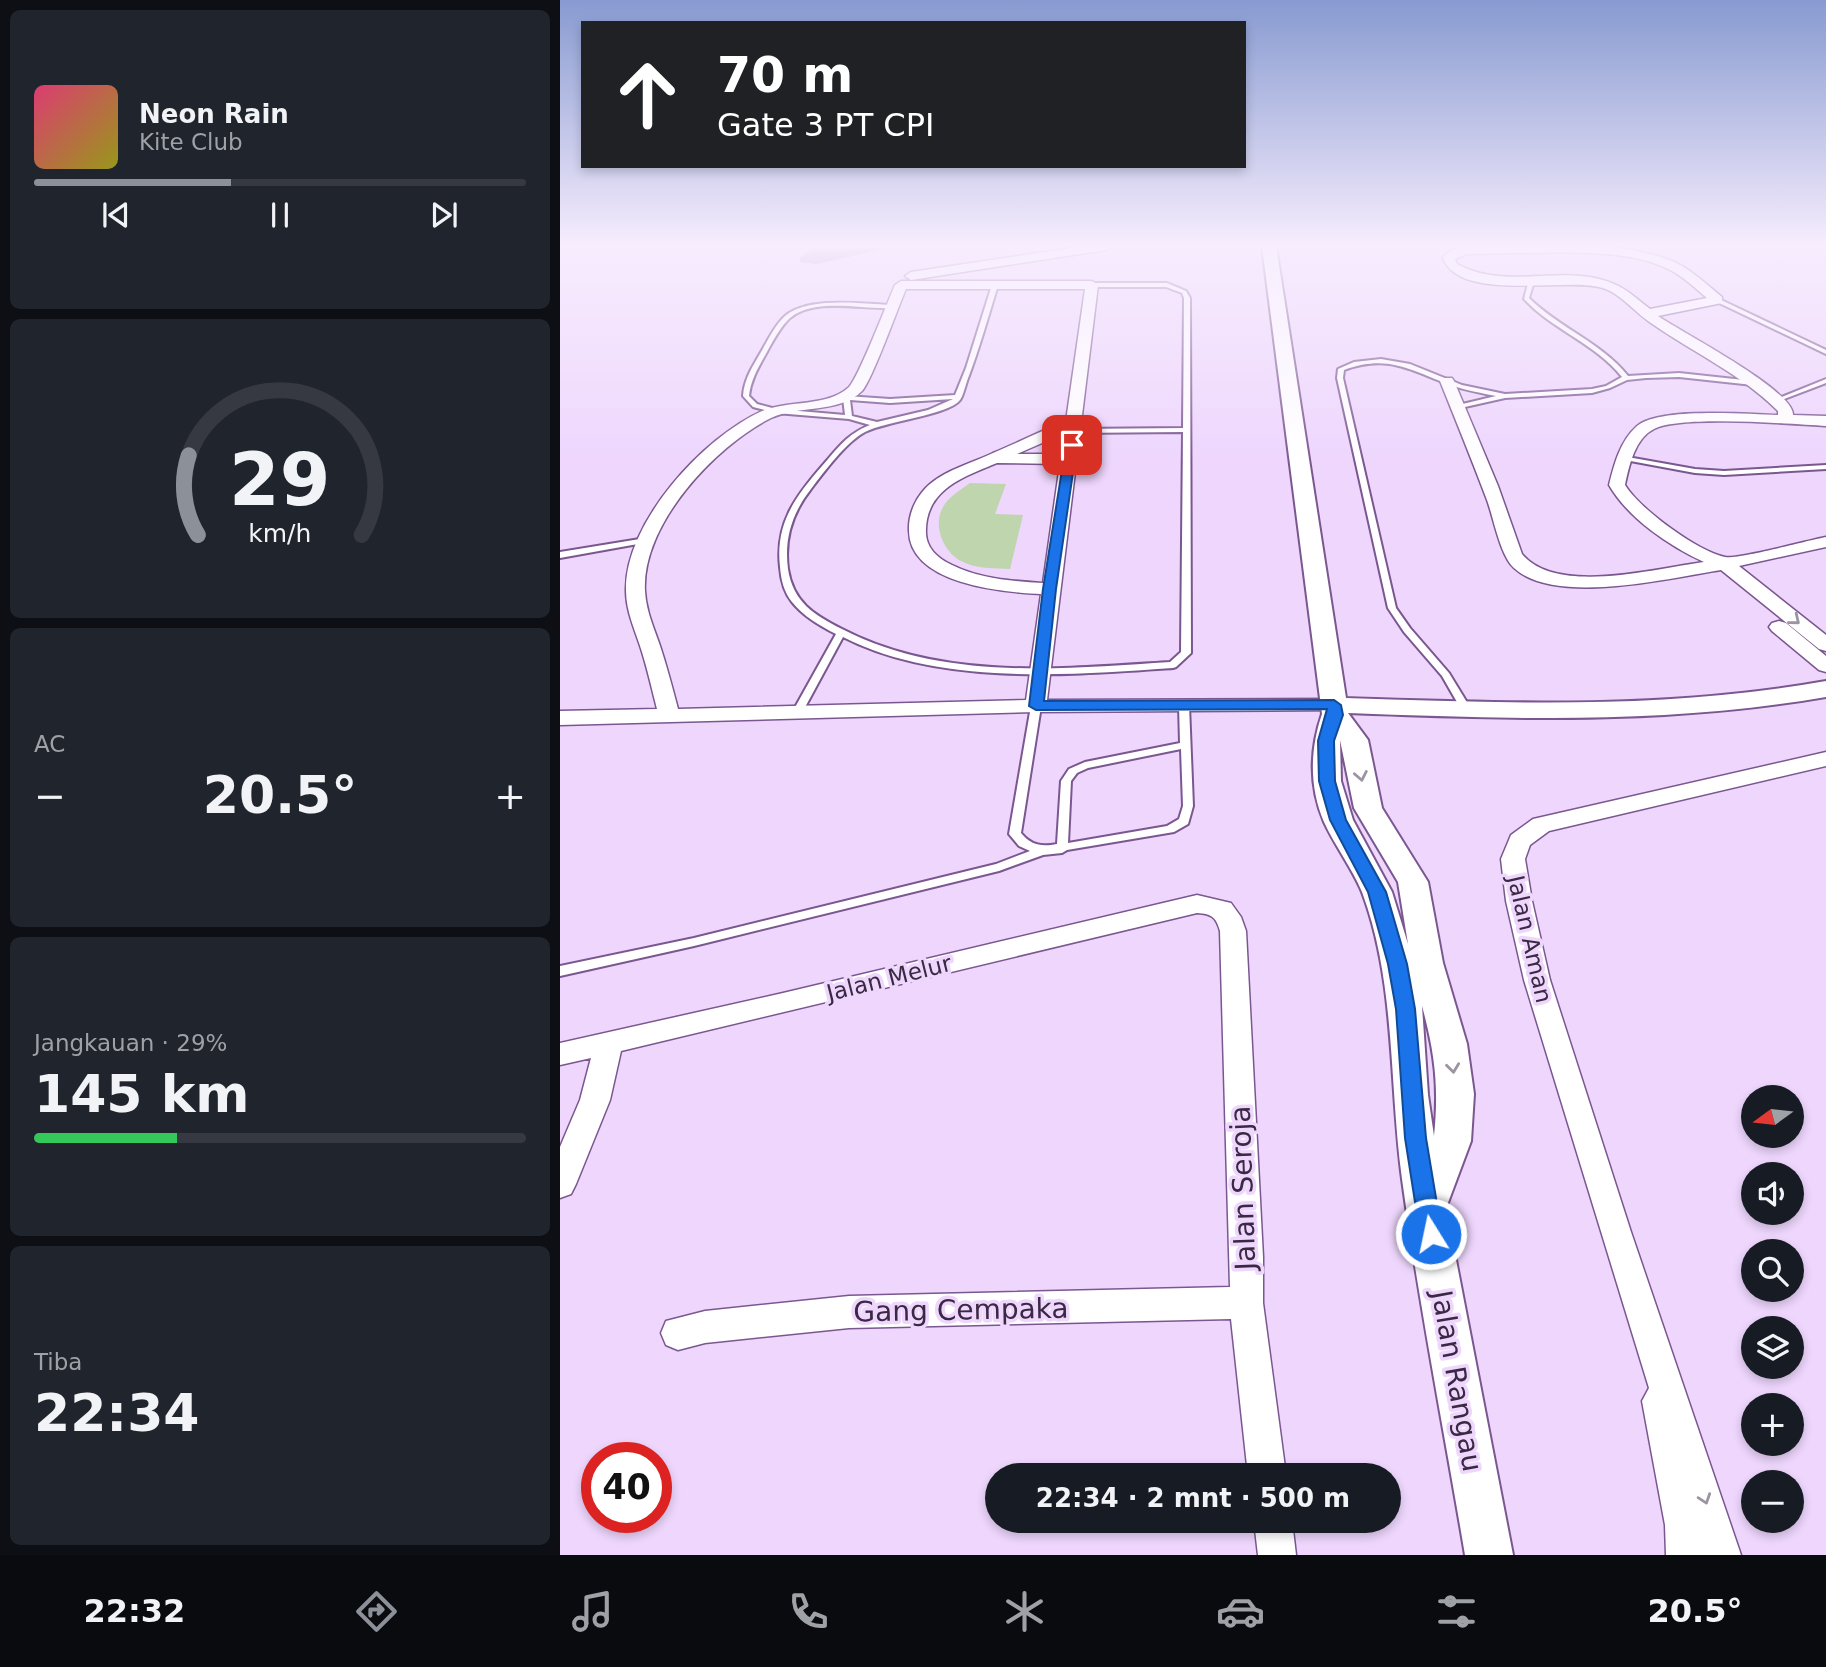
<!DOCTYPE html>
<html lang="id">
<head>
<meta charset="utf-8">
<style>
  body { margin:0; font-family:"DejaVu Sans",sans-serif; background:#20242c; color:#f1f3f6; height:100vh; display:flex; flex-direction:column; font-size:26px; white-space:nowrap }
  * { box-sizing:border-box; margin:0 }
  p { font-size:23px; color:#9ea1a6 }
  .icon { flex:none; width:38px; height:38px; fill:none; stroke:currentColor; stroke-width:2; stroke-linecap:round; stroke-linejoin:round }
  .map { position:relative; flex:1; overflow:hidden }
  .sheet { display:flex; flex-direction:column; gap:10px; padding:10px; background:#0d0f14; width:560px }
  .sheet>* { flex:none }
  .guide { position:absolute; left:21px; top:21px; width:665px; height:147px; border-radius:0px; box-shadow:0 4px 10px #0003; background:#202124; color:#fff; overflow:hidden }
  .needle { width:46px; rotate:255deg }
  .fabs { position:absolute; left:1181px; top:1085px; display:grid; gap:14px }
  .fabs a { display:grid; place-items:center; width:63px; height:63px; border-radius:50%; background:#171b24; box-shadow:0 4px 10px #0003; font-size:35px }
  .speed { position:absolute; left:21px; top:1442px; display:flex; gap:14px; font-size:35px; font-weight:700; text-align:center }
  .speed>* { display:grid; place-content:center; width:91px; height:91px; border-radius:50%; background:#171b24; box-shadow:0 4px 10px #0003; line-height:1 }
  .speed .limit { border:10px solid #d22; background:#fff; color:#111 }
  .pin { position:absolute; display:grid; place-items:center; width:60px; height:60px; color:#fff; margin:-30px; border-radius:14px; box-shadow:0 4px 10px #0006 }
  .me { position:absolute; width:77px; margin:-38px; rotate:350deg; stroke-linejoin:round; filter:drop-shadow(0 0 5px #0008) }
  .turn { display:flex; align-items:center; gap:24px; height:147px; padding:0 21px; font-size:32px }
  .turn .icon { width:91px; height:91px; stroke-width:2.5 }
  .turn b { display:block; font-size:49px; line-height:60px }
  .big { font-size:52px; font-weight:700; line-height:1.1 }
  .sheet .tile { flex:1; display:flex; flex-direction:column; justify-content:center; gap:10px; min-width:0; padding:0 24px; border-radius:10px; background:#20242c }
  .sheet .dial { align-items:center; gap:0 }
  .dial svg { height:182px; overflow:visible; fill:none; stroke:#363941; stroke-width:7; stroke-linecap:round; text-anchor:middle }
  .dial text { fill:#f1f3f6; stroke:none }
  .song { display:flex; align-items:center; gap:21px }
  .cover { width:84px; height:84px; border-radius:10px; background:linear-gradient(135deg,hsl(340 70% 55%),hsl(60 70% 35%)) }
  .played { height:7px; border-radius:4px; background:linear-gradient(90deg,#8c9099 40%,#363941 40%) }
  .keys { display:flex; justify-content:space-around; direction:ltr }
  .heat { display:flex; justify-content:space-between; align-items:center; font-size:38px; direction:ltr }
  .charge { height:10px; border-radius:5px; background:linear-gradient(90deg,#34c759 29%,#363941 0) }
  .trip { position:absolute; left:425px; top:1463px; width:416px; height:70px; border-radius:35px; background:#171b24; box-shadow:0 4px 10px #0003; font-weight:700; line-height:70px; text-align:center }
  .tab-bar { display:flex; height:112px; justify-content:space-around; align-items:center; background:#090b0e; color:#9ea1a6 }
  .tab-bar .icon { width:49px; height:49px }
  .tab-bar .on { color:#8c9099 }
  .tab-bar b { font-size:32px; color:#f1f3f6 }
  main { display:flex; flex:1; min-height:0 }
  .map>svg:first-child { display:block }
</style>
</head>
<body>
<main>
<section class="sheet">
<div class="tile">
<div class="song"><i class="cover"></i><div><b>Neon Rain</b><p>Kite Club</p></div></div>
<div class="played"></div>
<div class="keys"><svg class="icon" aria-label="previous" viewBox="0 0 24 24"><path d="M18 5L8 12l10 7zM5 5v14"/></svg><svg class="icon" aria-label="pause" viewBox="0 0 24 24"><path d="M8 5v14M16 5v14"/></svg><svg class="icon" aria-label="next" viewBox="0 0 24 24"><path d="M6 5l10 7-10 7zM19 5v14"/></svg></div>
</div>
<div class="tile dial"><svg viewBox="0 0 100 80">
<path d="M14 69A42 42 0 1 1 86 69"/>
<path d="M14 69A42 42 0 0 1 10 34" stroke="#8c9099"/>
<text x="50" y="56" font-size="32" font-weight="700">29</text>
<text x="50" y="72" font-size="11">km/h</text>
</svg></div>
<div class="tile"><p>AC</p>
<div class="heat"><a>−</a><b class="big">20.5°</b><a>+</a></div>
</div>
<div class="tile"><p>Jangkauan · 29%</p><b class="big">145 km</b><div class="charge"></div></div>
<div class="tile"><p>Tiba</p><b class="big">22:34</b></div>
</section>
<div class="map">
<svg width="1266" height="1555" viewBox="0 0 1266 1555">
  <rect width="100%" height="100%" fill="#eed6fd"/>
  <path fill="#bed5ad" d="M747 246H1266V248Z
    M410 483 446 484 435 514 463 515 450 569C435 568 415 569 401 561 384 552 373 527 382 509 387 498 400 490 410 483Z"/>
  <path fill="#9772ad" d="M254 246H336L257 264 241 262 239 259Z"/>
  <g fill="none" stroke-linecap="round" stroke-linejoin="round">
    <defs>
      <path id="service" d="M969 280 974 281 969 298C999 328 1041 342 1068 376L1119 373 1193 381 1196 383 1193 385 1119 377 1086 378 1067 380 1050 388 1032 393 945 398 896 409 893 407 894 406 936 396C922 393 907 391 894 386 852 372 830 353 784 370L783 378 836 608 850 628 889 673 911 709 906 712 901 709 882 676 844 632 828 608 777 378 778 369 794 362 821 359 850 364 902 385 945 394 1032 389 1046 386 1062 377C1036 344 993 330 964 299Z
        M435 283 438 285C428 317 419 350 407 381 405 387 403 396 400 400 389 415 326 421 305 432 286 442 264 472 251 489 232 513 224 539 228 569 233 602 254 615 282 629 382 681 502 669 610 662L621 652 623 432 514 433 510 431 514 429 623 428 624 298 622 293 606 287H532L529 285 532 283H607L626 291 630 298 631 653 616 667 613 668C509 675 378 686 283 637L243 711 238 714 235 713 233 711 276 634C260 626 243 616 232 602 224 592 221 580 220 567 215 524 235 497 262 466 278 448 287 434 310 425L289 419 216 413 193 407 183 396C184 379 193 366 201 352 208 340 215 325 225 316 249 296 302 304 331 305L333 306V308C303 310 255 297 230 318 221 326 214 339 208 350 200 365 191 378 189 396L197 404 216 409 285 415 283 398 286 396 330 399 395 395 406 368 432 285ZM393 399 368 410 317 422 292 416 290 400 330 403Z
        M1155 299H1159L1266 350V354L1155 301Z
        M1266 379V383L1219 401 1214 400Z
        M1062 456 1135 469 1164 471 1266 465V469L1164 475 1135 473 1065 460 1061 458Z
        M86 538H89V542L0 558V552Z
        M624 702 629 705 633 806 628 824 614 832 507 850 502 853 483 855 439 871 134 946 0 976V966L134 938 436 864 470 851 459 846 449 834 471 706 476 703 481 706 461 833C471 845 481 847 497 844L501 781 509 769 525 762 620 743 619 705ZM621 749 623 806 619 819 607 826 508 843 511 781 517 773 528 768Z"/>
      <path id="minor" d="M525 246H552L546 250 351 280 345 276 351 272Z
        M907 246C970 246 1055 237 1114 262 1132 270 1147 285 1162 297V303L1098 316C1121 332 1234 390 1233 415L1266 416V426C1232 424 1120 415 1094 429 1075 438 1069 466 1065 485 1080 509 1137 551 1165 557 1177 560 1249 540 1266 537V547L1179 566 1266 635V651L1259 649 1161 570C1110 578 995 606 954 568 940 555 934 519 927 500 912 460 896 421 880 381L882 378H892L894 381 938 486 962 554C996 596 1097 568 1144 562 1109 546 1068 518 1049 485 1054 465 1060 441 1077 426 1099 407 1187 414 1218 415V411C1181 374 1134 353 1091 323 1074 312 1059 291 1039 287 1002 278 899 302 883 258 889 250 897 248 907 246ZM954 253C1000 253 1067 248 1108 269 1123 276 1135 288 1147 298L1090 309C1078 300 1067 289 1054 284 1004 262 949 292 897 264L895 259 907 254Z
        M341 281H532L538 285 487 700 774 699 782 700 785 705 782 710 476 712 0 725V711L97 709C92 690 88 671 82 652 76 632 66 612 66 591 64 523 144 437 202 411 228 400 268 407 289 387 299 377 327 303 335 285ZM346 289H525L506 421C481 431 457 443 433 453 412 463 388 469 370 484 357 495 348 513 349 531 350 584 441 592 481 594L466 700 118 709C113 690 108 671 102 652 96 632 86 613 85 591 81 525 155 446 211 418 238 405 279 414 302 391 312 381 338 307 346 289ZM505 433 501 454H457ZM437 463 500 464 483 583C453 581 420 579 392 565 379 559 367 549 366 534 364 490 403 477 437 463Z
        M1219 621 1226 623 1266 656V672L1259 670 1212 631 1209 627 1212 623Z
        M1266 752V766L989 831 970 845 965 859 972 901 990 980 1071 1232 1181 1555H1106L1105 1525 1082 1401 1089 1388 964 980 946 901 941 859 951 835 973 819Z
        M637 895 671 903 681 917 686 931 703 1257V1303L726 1475H688L671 1319 289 1328 145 1343 118 1350 106 1345 101 1333 106 1321 145 1311 289 1296 670 1287 660 931C656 917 652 914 637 913L61 1051 50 1100 16 1184 11 1194 0 1198V1147L20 1100 31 1058 0 1065V1043L223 993Z
        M694 1521H732L736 1555H698Z"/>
      <path id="tertiary" d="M702 246H716L786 698C950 703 1103 710 1266 681V697C1104 725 951 719 788 713L808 740 822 808 868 882 883 963 907 1044 914 1094 911 1141 886 1208 953 1555H905C884 1430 859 1305 842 1179 829 1085 836 982 802 892 792 868 775 846 764 822 749 787 750 749 762 714ZM780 740 794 808 838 882 848 944 832 892 793 820 781 781ZM862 1006C875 1053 879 1088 874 1136L868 1095Z"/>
    </defs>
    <use href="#service" stroke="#7b5790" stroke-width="4"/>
    <use href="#minor" stroke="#7b5790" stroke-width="3"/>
    <use href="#tertiary" stroke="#7b5790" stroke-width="4"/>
    <use href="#service" fill="#fff" fill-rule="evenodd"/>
    <use href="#minor" fill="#fff" fill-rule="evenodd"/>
    <use href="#tertiary" fill="#fff" fill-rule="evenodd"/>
  </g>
  <defs><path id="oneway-chevron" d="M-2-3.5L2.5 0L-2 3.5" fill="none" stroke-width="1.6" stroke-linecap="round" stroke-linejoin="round" transform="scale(1.75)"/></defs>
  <g stroke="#9c94a0">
    <use href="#oneway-chevron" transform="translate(1235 620) rotate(39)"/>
    <use href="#oneway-chevron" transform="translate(801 776) rotate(79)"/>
    <use href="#oneway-chevron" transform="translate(893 1068) rotate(83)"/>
    <use href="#oneway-chevron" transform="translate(1145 1499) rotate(71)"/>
  </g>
  <linearGradient id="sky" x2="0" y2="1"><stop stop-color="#879ad0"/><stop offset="0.53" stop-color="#f7edfe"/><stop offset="1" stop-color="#f7edfe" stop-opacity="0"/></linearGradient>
  <rect width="1266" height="463" fill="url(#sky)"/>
  <path fill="#1a73e8" stroke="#114b97" stroke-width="2" d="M512 442 517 445 496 589 484 701 774 700 781 705 783 715 774 741 775 781 786 820 826 892 847 964 855 1009 866 1138 882 1234 879 1242 871 1245 863 1242 860 1234 845 1138 836 1009 828 964 808 892 770 820 759 781 758 741 767 709 476 710 469 706 483 589 506 445Z"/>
  <g text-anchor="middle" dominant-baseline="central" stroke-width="7" stroke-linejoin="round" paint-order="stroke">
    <g font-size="23" fill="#392942" stroke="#eed6fd">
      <text transform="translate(970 939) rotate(77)">Jalan Aman</text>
      <text transform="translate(329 978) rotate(-14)">Jalan Melur</text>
    </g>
    <g font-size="28" fill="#392942" stroke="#eed6fd">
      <text transform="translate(683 1188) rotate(-92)">Jalan Seroja</text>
      <text transform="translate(401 1310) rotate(-1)">Gang Cempaka</text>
      <text transform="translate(897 1381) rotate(80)">Jalan Rangau</text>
    </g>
  </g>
</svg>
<div class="fabs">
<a><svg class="needle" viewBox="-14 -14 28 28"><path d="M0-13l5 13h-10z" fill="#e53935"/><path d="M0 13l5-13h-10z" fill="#9ea1a6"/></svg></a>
<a><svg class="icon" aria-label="sound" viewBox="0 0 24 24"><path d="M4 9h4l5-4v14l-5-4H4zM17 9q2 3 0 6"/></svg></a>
<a><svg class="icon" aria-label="search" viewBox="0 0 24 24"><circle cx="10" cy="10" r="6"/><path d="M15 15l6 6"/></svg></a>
<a><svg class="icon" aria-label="layers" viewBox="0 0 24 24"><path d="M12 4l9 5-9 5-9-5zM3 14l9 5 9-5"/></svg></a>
<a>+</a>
<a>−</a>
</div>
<div class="speed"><div class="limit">40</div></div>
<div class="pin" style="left:512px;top:445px;background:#d93025"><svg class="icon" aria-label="arrive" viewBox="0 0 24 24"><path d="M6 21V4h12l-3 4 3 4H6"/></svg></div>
<svg class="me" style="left:871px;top:1234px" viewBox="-20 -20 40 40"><circle r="17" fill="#1a73e8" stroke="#fff" stroke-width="3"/><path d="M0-11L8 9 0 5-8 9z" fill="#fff"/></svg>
<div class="trip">22:34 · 2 mnt · 500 m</div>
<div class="guide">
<div class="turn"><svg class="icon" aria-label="ahead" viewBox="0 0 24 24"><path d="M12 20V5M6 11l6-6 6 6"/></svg><div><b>70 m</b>Gate 3 PT CPI</div></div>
</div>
</div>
</main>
<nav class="tab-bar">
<b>22:32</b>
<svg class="icon on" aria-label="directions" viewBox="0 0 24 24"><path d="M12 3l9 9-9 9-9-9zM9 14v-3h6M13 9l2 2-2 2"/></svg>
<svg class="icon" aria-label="music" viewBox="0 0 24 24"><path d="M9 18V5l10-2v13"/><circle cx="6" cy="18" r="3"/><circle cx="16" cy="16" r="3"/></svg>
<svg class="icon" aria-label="phone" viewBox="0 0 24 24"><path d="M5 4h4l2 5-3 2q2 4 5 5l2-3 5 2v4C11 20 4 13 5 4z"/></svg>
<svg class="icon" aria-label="climate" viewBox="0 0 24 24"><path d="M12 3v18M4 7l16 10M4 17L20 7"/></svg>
<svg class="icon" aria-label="car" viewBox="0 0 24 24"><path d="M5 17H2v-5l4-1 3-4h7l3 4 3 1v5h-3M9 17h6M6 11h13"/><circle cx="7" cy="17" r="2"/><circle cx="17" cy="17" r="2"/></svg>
<svg class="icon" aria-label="filters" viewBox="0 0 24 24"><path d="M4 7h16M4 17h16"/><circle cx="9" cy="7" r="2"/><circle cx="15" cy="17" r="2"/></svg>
<b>20.5°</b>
</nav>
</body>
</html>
